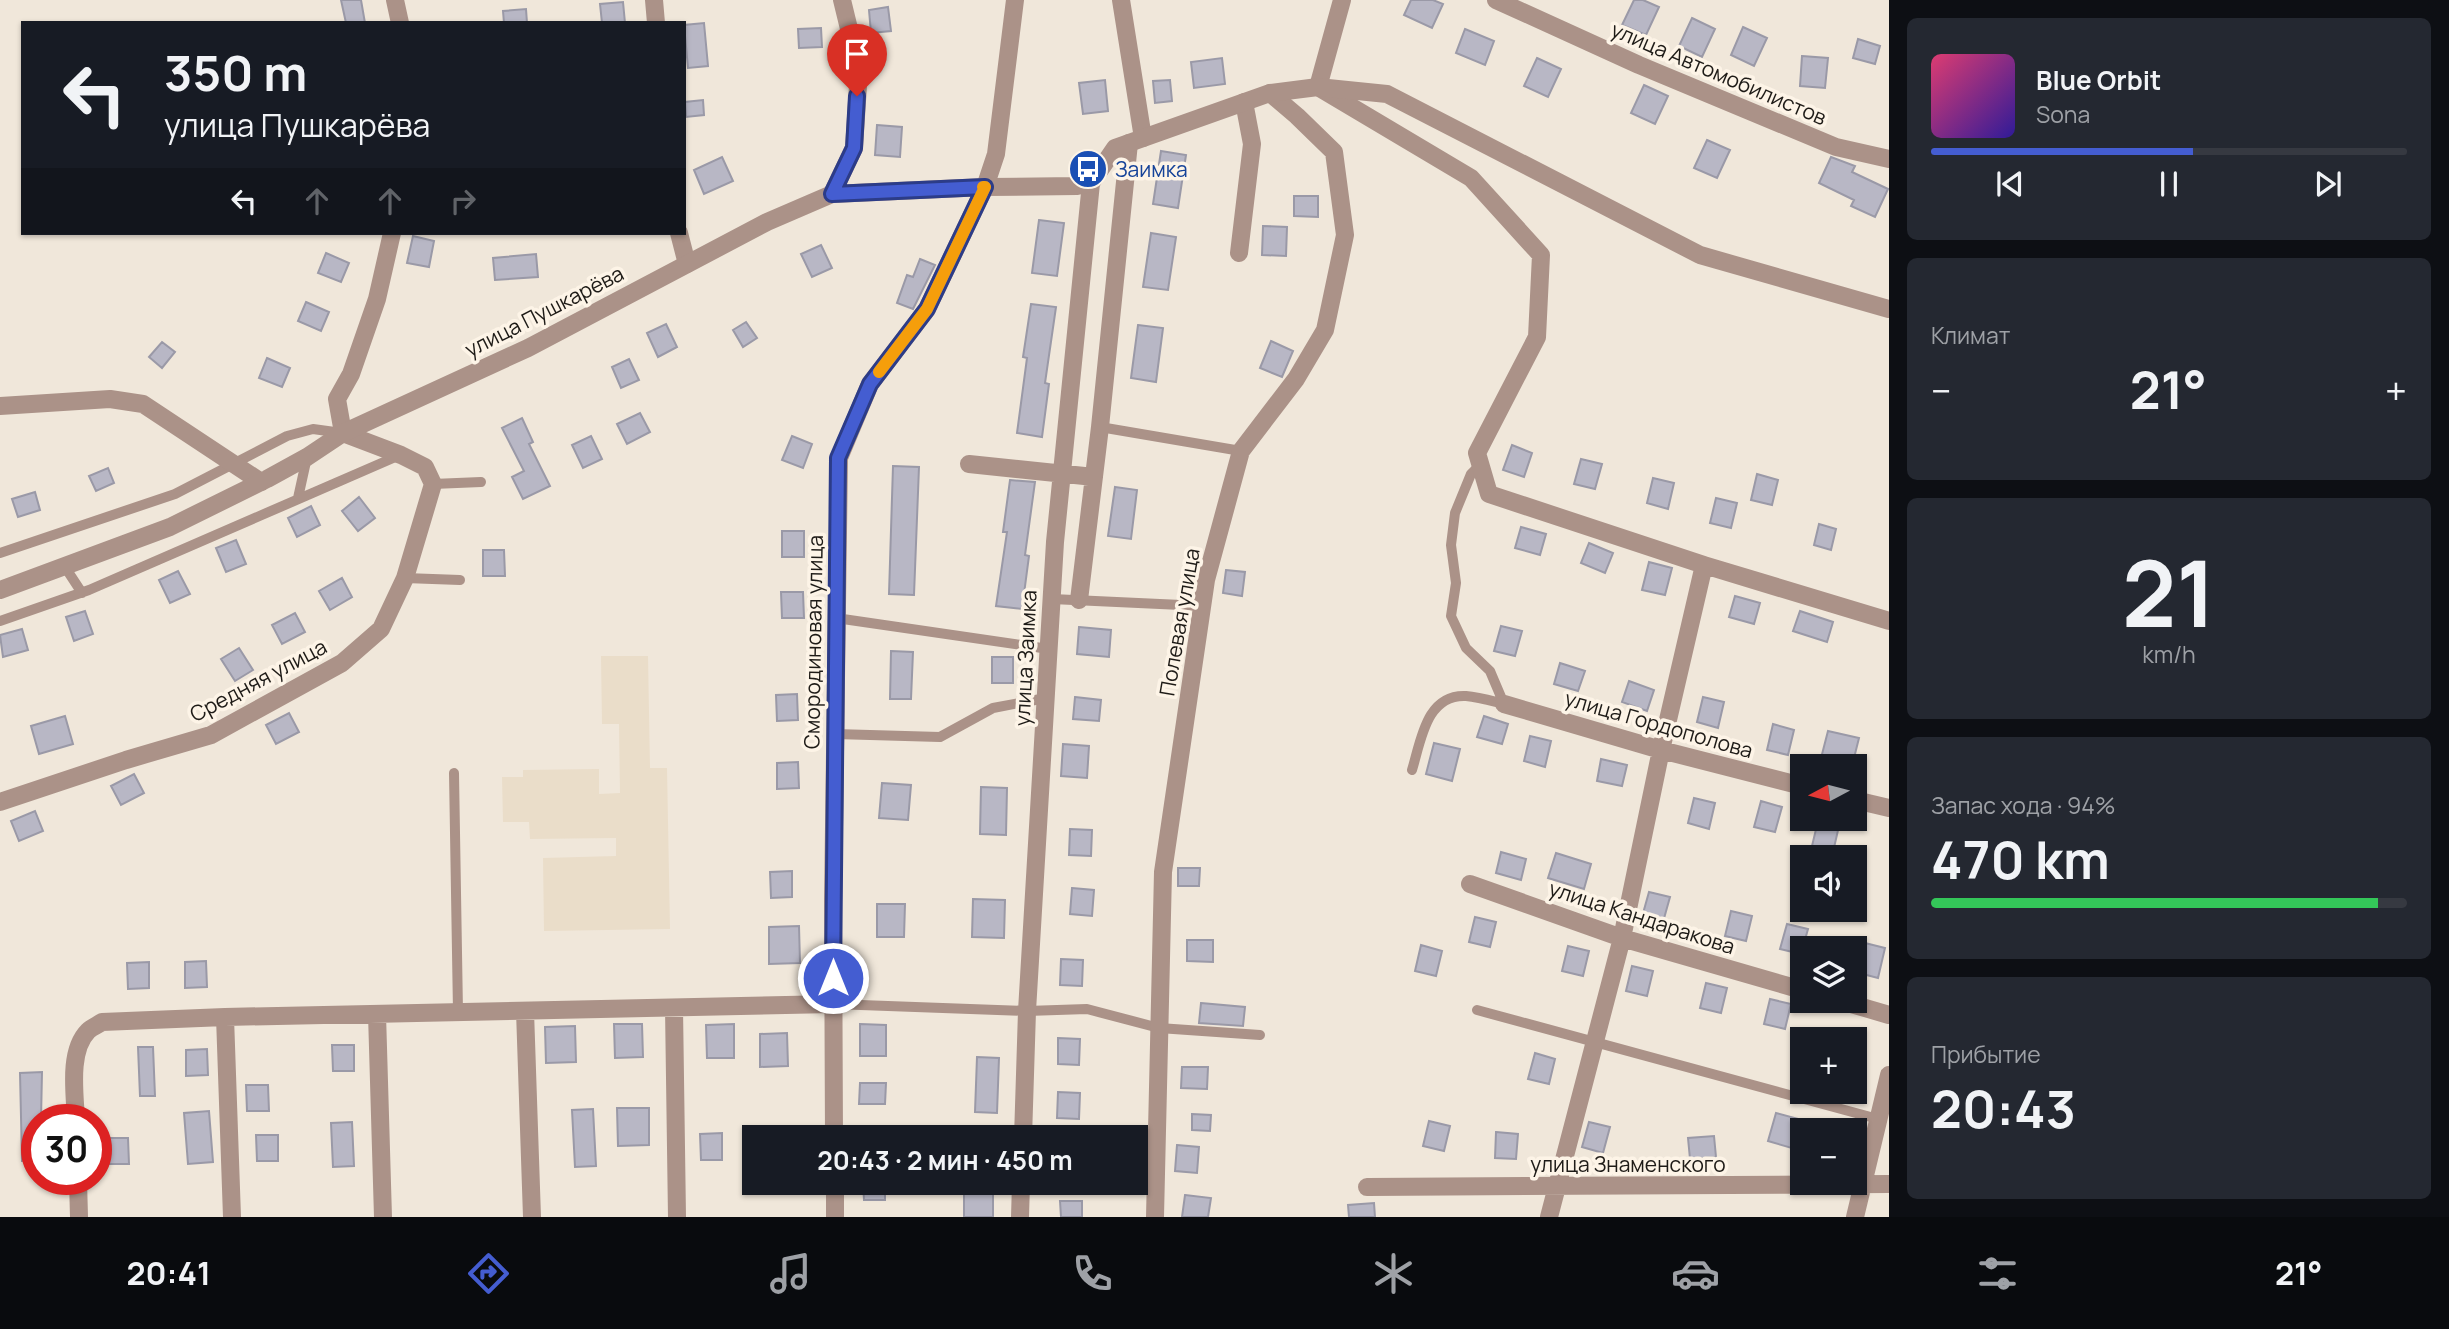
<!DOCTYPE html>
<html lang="ru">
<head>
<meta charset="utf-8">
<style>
  body { margin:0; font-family:Manrope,sans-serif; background:#242831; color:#f1f3f6; height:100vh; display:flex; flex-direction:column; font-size:26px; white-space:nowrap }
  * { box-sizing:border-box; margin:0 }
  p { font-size:23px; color:#9ea1a6 }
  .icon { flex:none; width:38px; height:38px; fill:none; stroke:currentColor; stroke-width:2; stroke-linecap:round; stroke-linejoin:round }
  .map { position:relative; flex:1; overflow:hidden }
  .drawer { display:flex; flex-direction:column; gap:18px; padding:18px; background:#0d0f14; width:560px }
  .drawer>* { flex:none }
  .banner { position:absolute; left:21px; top:21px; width:665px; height:214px; border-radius:0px; box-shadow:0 2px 5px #0004; background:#171b24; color:#f1f3f6; overflow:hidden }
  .needle { width:46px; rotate:263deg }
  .fabs { position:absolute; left:1790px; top:754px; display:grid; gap:14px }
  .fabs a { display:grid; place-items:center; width:77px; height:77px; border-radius:0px; background:#171b24; box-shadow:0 2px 5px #0004; font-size:35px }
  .speed { position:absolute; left:21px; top:1104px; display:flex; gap:14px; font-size:35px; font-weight:700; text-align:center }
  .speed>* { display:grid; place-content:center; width:91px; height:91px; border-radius:50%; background:#171b24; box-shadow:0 2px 5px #0004; line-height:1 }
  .speed .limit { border:10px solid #d22; background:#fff; color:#111 }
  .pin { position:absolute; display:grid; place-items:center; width:60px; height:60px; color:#fff; margin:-72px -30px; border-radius:50% 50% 50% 0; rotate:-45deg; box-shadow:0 0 7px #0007 }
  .pin .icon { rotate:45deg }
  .me { position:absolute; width:77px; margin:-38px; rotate:0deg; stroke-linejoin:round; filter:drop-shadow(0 0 5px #0008) }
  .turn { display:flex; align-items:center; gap:24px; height:147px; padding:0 28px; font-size:32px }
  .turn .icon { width:91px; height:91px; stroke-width:2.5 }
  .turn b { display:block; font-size:49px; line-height:60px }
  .lanes { display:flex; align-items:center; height:66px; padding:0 28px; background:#0003; justify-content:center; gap:35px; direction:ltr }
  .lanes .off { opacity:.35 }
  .big { font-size:52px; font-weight:700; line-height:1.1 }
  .drawer .widget { flex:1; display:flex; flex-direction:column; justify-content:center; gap:10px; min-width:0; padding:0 24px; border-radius:10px; background:#242831 }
  .drawer .dial { align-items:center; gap:0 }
  .dial b { font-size:91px; line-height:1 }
  .song { display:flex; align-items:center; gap:21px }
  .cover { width:84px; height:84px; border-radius:10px; background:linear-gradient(135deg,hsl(340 70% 55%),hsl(250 70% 35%)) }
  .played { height:7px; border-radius:4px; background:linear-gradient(90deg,#445dd1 55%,#363941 55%) }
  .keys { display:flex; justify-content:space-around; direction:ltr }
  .heat { display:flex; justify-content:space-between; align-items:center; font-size:38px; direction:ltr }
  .charge { height:10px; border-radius:5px; background:linear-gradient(90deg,#34c759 94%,#363941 0) }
  .trip { position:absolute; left:742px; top:1125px; width:406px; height:70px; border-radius:0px; background:#171b24; box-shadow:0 2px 5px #0004; font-weight:700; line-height:70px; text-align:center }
  .tabs { display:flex; height:112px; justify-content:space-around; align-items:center; background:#090b0e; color:#9ea1a6 }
  .tabs .icon { width:49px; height:49px }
  .tabs .current { color:#445dd1 }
  .tabs b { font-size:32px; color:#f1f3f6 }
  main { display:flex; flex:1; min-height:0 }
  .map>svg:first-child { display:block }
</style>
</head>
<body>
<main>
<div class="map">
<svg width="1889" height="1217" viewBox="0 0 1889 1217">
  <rect width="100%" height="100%" fill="#f0e7da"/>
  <path fill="#eaddc9" d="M601 656H648L650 768H667L670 929 544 931 543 858 616 856V838L530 839 529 822H503L502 777H523V770L599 769V794L620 793 619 724H602Z"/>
  <path fill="#b8b7c5" stroke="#9a99a7" stroke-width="2" d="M341 0H361L365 23H346Z
    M1411 0H1433L1443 4 1432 28 1404 15Z
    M1634 0H1643L1659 7 1646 35 1622 25Z
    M623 2 625 23H602L600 4Z
    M888 7 891 31 871 33 869 10Z
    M526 9 527 23H504L503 11Z
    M1692 18 1715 29 1702 57 1679 46Z
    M704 23 708 66 688 68 684 25Z
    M1743 27 1767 38 1754 66 1731 55Z
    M821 28 822 47 799 48 798 29Z
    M1465 29 1494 41 1485 65 1456 53Z
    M1858 39 1880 46 1875 64 1853 58Z
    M1802 56 1828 58 1825 88 1800 86Z
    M1222 58 1225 84 1194 88 1191 62Z
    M1537 58 1561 69 1548 97 1524 86Z
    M1105 80 1108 111 1083 114 1079 83Z
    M1170 80 1172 101 1155 103 1153 81Z
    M1644 85 1668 96 1655 124 1631 113Z
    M703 100 704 115 686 117 685 102Z
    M877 125 902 127 900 157 875 155Z
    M1707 140 1730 150 1717 178 1694 168Z
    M1161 151 1186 155 1178 208 1153 204Z
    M722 157 733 181 704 194 694 170Z
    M1831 157 1855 166 1852 172 1888 189 1875 217 1851 206 1854 200 1819 183Z
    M1294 196H1318V217L1294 216Z
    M1039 220 1064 223 1057 276 1032 273Z
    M1263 226 1287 227 1286 256 1262 255Z
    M1151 233 1176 237 1168 290 1143 287Z
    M413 236 434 241 429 267 407 263Z
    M821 245 832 268 812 277 801 254Z
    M326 253 349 263 341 282 318 273Z
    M536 254 538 277 495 280 493 258Z
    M920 259 935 265 913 309 897 303 907 275 913 277Z
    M306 302 329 312 321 331 298 321Z
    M1031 304 1056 307 1045 383 1049 384 1042 437 1017 433 1027 358 1023 357Z
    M746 322 757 338 743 347 733 330Z
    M666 324 677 347 658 357 647 333Z
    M1138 325 1163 328 1156 382 1131 378Z
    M1271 341 1293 351 1282 377 1260 368Z
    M162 342 175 352 162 368 149 357Z
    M267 358 290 368 282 387 259 378Z
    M629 359 639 380 621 388 612 367Z
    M640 413 650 432 627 444 617 424Z
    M522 418 533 442 529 444 550 486 523 499 512 477 524 471 502 428Z
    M591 436 602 459 583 468 572 445Z
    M792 436 812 444 803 468 782 460Z
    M1512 445 1532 453 1524 477 1503 470Z
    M1581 459 1602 464 1595 489 1574 484Z
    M893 466 919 467 914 595 889 594Z
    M108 468 114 483 96 491 89 476Z
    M1757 474 1778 480 1772 505 1751 500Z
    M1653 478 1674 483 1668 509 1647 503Z
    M1010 480 1035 482 1025 555 1029 556 1022 609 996 606 1007 532H1003Z
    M1115 487 1137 490 1131 539 1108 536Z
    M35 492 40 510 18 517 12 499Z
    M359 497 375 518 358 531 342 511Z
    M1716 498 1737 503 1731 528 1710 523Z
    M311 506 320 525 297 537 288 518Z
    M1819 524 1836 529 1831 550 1814 545Z
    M1521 527 1546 534 1540 555 1515 548Z
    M782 531H804V557H782Z
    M236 540 246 564 226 572 216 548Z
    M1589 543 1613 553 1605 573 1581 563Z
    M483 550H504L505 576H483Z
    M1649 562 1672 568 1665 595 1642 590Z
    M1226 570 1245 572 1242 596 1223 593Z
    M178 571 190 594 170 603 159 580Z
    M342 578 352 597 330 610 319 591Z
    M781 592H803L804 618H782Z
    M1735 596 1760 603 1754 624 1729 617Z
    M85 611 93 634 74 641 66 617Z
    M1800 611 1833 622 1827 642 1793 631Z
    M295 613 305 632 282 644 272 625Z
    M1501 626 1522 631 1515 656 1494 651Z
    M1079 627 1111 630 1109 657 1077 654Z
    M22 629 28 650 3 657 0 635Z
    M239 648 253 670 235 681 221 659Z
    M891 651 913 652 911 699H890Z
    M992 657H1013V683H992Z
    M1560 663 1585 671 1578 691 1554 684Z
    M1629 681 1654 690 1647 711 1622 702Z
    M797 694 798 720 777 721 776 695Z
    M1075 697 1101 700 1099 721 1073 719Z
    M1703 697 1724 702 1718 728 1697 722Z
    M289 713 299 732 276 744 266 725Z
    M65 716 73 744 39 754 31 726Z
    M1484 716 1508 724 1502 744 1477 737Z
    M1773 724 1794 730 1788 755 1767 750Z
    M1828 731 1859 738 1852 766H1819Z
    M1530 736 1551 741 1545 767 1524 761Z
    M1434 743 1460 749 1452 781 1426 774Z
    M1063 744 1089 746 1087 778 1061 776Z
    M1601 759 1627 765 1622 786 1597 781Z
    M798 762 799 788 777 789V763Z
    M134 774 144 793 121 805 111 786Z
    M882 783 911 785 908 820 879 818Z
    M981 787 1007 788 1006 835 980 834Z
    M1694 798 1715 803 1709 829 1688 823Z
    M1761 801 1782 807 1775 832 1754 827Z
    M35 811 43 831 19 841 11 821Z
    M1818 821 1839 826 1833 852 1812 846Z
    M1070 829 1092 830 1091 856 1069 855Z
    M1501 852 1526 859 1521 880 1496 873Z
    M1556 853 1591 864 1584 889 1548 878Z
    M1178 868H1200L1199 886H1178Z
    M792 871V897L771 898 770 872Z
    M1072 888 1094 890 1092 916 1070 914Z
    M1649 892 1670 897 1663 922 1642 917Z
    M973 899 1005 900 1004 938 972 937Z
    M877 904H905L904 937H877Z
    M1731 911 1752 916 1746 941 1725 936Z
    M1475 917 1496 922 1490 947 1469 942Z
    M1787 924 1808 929 1801 954 1780 949Z
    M799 926 800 963 769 964V927Z
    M1187 940H1213V962L1187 961Z
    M1861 942 1885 948 1878 978 1855 972Z
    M1421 945 1442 951 1436 976 1415 971Z
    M1568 946 1589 951 1583 976 1562 971Z
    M1061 959 1083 960 1082 986 1060 985Z
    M206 961 207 987 185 988V962Z
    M149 962V988L128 989 127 963Z
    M1632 966 1653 971 1647 996 1626 991Z
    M1706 983 1727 988 1721 1013 1700 1008Z
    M1770 999 1791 1004 1785 1029 1764 1024Z
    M1201 1003 1245 1007 1243 1026 1199 1023Z
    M614 1024H642L643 1057 615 1058Z
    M734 1024V1058H707L706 1025Z
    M860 1024 886 1025V1056H860Z
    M575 1026 576 1062 546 1063 545 1027Z
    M787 1033 788 1066 760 1067V1034Z
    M1058 1038 1080 1039 1079 1065 1058 1064Z
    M332 1045H354V1071H333Z
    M138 1047H153L155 1096H140Z
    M207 1049 208 1075 186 1076V1050Z
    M1535 1053 1555 1059 1549 1084 1528 1079Z
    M977 1057 999 1058 997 1113 975 1112Z
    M1182 1067H1208L1207 1089 1181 1088Z
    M42 1072 41 1120H37V1160L22 1161 20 1073Z
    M860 1083H886L885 1104H859Z
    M246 1085H268L269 1111H247Z
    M1058 1092 1080 1093 1079 1119 1057 1118Z
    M617 1108H649V1145L618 1146Z
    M593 1109 596 1166 575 1167 572 1110Z
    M209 1111 213 1162 188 1164 184 1113Z
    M1776 1113 1802 1120V1151L1768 1141Z
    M1192 1114 1211 1115 1210 1131 1192 1130Z
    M1429 1121 1450 1126 1444 1151 1423 1146Z
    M352 1122 354 1166 333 1167 331 1123Z
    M1589 1122 1610 1127 1603 1153 1582 1147Z
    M1496 1132 1518 1134 1516 1159 1495 1158Z
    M722 1133V1160H701L700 1134Z
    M256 1135H278V1161H257Z
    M1714 1136 1716 1157 1690 1159 1688 1138Z
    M107 1138H128L129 1164H107Z
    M1177 1145 1199 1147 1197 1173 1175 1171Z
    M863 1183H885V1200H864Z
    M964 1183H993V1217H964Z
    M1185 1195 1211 1198 1208 1217H1182Z
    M1060 1201H1082V1217H1061Z
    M1374 1203 1375 1217H1349L1348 1205Z"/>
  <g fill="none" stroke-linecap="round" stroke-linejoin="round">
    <path stroke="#ab9288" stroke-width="10" d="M1100 427 1241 451
      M1480 465 1471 474 1455 513 1451 545 1456 583 1451 616 1466 648 1490 671 1504 704
      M433 484 481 482
      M298 498 307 457
      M0 553 175 494 287 436 313 429 342 433
      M65 567 82 593
      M405 578 460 580
      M1052 599 1203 606
      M836 618 1049 649
      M0 621 89 590 400 455
      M835 734 940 737 993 708 1046 698
      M1412 770C1421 741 1426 694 1466 696 1479 697 1492 701 1504 704
      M454 773 458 1012
      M833 1004 1027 1011 1087 1009 1159 1028 1260 1035
      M1477 1010 1878 1119"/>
    <path stroke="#ab9288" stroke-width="18" d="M395 0 400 23
      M654 0 656 23
      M1121 0 1143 138
      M1342 0 1318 87 1471 178 1541 255 1537 337 1477 453 1489 494 1704 565 1661 750 1622 938 1549 1217
      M1496 0 1639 65 1836 147 1889 159
      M832 194 854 148 859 70 842 0
      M679 233 687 264
      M1239 253 1252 144 1244 102
      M0 406 110 399 143 404 261 482
      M969 464 1094 477
      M1704 565 1889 621
      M1079 600 1100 427 1129 143
      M1504 704 1661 750 1802 786
      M1855 800 1889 808
      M0 802 126 760 211 735 342 663 381 629 405 578 433 484 425 467 401 455 343 433 337 399 351 374 377 299 392 233
      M1470 884 1622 938 1802 990
      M1841 1001 1889 1015
      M674 1008 677 1217
      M525 1011 532 1217
      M377 1014 383 1217
      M225 1017 232 1217
      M76 1120C75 1095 68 1051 88 1031 92 1027 98 1025 102 1022L225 1017 833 1004
      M834 1138 833 900 839 458 870 384 927 309 985 187 996 154 1015 0
      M1023 1138 1027 1011 1055 542 1091 183
      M78 1180 79 1217
      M835 1183V1217
      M1367 1187 1889 1184
      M1020 1217 1021 1183
      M1155 1217 1163 872 1206 580 1241 451 1296 379 1325 330 1345 235 1334 152 1297 116 1270 93
      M1855 1217 1889 1075"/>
    <path stroke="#ab9288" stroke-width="18" d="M0 590 170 527 267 479 307 457 343 433 528 348 767 222 832 194 985 187 1077 186 1091 183 1115 148 1270 93 1318 87 1387 94 1700 255 1889 309"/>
  </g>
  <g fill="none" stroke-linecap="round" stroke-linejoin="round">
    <defs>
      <path id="route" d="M833 978 838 458 870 384 927 309 985 187 832 194 854 148 857 96"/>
    </defs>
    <use href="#route" stroke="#2c3c88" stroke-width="18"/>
    <use href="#route" stroke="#445dd1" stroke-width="12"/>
    <path stroke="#f59e0b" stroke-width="12" d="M879 372 927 309 985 187H983"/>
  </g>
  <defs>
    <symbol id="bus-disc" viewBox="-11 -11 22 22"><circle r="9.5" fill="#1a4fb4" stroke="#fdf4e7"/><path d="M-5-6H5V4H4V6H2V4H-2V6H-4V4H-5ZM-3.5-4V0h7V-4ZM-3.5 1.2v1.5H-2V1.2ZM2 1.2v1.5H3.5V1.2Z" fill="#fff"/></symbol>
  </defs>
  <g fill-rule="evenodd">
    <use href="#bus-disc" x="1066" y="147" width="44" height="44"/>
  </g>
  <g text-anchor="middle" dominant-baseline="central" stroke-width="7" stroke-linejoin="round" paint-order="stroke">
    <g font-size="21" fill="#1e1b17" stroke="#fdf4e7">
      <text transform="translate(1719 73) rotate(23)">улица Автомобилистов</text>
      <text transform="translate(544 311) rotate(-27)">улица Пушкарёва</text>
      <text transform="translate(1179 622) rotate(-80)">Полевая улица</text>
      <text transform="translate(813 642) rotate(-89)">Смородиновая улица</text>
      <text transform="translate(1025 658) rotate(-87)">улица Заимка</text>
      <text transform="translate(258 680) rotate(-28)">Средняя улица</text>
      <text transform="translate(1659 724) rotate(16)">улица Гордополова</text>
      <text transform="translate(1642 917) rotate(18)">улица Кандаракова</text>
      <text x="1628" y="1164">улица Знаменского</text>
    </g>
    <g font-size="21" fill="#164399" stroke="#fdf4e7" text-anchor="start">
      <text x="1115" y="169">Заимка</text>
    </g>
  </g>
</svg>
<div class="fabs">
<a><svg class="needle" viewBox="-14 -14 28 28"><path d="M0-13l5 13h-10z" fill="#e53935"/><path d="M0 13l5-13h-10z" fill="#9ea1a6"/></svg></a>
<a><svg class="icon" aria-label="sound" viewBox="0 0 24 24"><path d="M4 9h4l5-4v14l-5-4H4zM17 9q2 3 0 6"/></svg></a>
<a><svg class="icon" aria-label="layers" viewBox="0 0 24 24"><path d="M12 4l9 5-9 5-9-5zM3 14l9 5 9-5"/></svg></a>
<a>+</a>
<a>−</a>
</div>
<div class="speed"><div class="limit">30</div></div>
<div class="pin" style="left:857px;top:96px;background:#d93025"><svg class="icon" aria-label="arrive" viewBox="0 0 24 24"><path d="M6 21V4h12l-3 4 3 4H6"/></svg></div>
<svg class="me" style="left:833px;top:978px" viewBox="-20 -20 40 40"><circle r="17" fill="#445dd1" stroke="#fff" stroke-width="3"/><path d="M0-11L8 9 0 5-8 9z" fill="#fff"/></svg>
<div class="trip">20:43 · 2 мин · 450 m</div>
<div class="banner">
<div class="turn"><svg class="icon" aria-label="left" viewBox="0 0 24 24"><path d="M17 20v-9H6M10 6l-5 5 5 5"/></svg><div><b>350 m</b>улица Пушкарёва</div></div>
<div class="lanes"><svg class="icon" aria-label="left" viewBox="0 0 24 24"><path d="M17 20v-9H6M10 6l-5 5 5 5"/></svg><svg class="icon off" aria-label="ahead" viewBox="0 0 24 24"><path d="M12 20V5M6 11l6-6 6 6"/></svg><svg class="icon off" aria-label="ahead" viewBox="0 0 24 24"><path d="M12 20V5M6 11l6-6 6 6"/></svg><svg class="icon off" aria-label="right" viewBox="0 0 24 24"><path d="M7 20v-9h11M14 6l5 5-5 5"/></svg></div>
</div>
</div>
<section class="drawer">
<div class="widget">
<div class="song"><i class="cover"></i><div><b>Blue Orbit</b><p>Sona</p></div></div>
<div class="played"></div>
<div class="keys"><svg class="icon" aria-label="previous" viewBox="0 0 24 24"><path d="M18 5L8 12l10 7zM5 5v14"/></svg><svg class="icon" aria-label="pause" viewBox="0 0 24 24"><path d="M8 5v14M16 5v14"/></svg><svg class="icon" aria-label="next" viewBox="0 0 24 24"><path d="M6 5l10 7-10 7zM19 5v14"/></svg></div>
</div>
<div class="widget"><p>Климат</p>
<div class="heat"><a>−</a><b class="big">21°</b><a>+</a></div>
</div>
<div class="widget dial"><b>21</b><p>km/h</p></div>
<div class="widget"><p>Запас хода · 94%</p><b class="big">470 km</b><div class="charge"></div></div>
<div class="widget"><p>Прибытие</p><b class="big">20:43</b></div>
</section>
</main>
<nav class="tabs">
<b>20:41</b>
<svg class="icon current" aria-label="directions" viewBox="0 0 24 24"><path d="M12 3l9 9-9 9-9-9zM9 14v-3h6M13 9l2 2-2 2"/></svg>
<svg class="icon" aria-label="music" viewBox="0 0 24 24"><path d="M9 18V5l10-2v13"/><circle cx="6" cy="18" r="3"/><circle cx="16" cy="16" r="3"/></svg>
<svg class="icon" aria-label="phone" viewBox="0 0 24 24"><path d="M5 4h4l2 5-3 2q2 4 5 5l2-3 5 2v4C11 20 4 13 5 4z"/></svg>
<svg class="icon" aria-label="climate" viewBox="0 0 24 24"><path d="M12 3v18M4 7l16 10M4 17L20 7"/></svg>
<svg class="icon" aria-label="car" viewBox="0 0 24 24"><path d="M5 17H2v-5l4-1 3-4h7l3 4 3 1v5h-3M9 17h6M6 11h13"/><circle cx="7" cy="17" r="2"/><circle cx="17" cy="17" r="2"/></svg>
<svg class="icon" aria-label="filters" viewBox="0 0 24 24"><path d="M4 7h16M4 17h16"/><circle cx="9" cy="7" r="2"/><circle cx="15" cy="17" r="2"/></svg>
<b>21°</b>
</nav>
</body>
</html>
